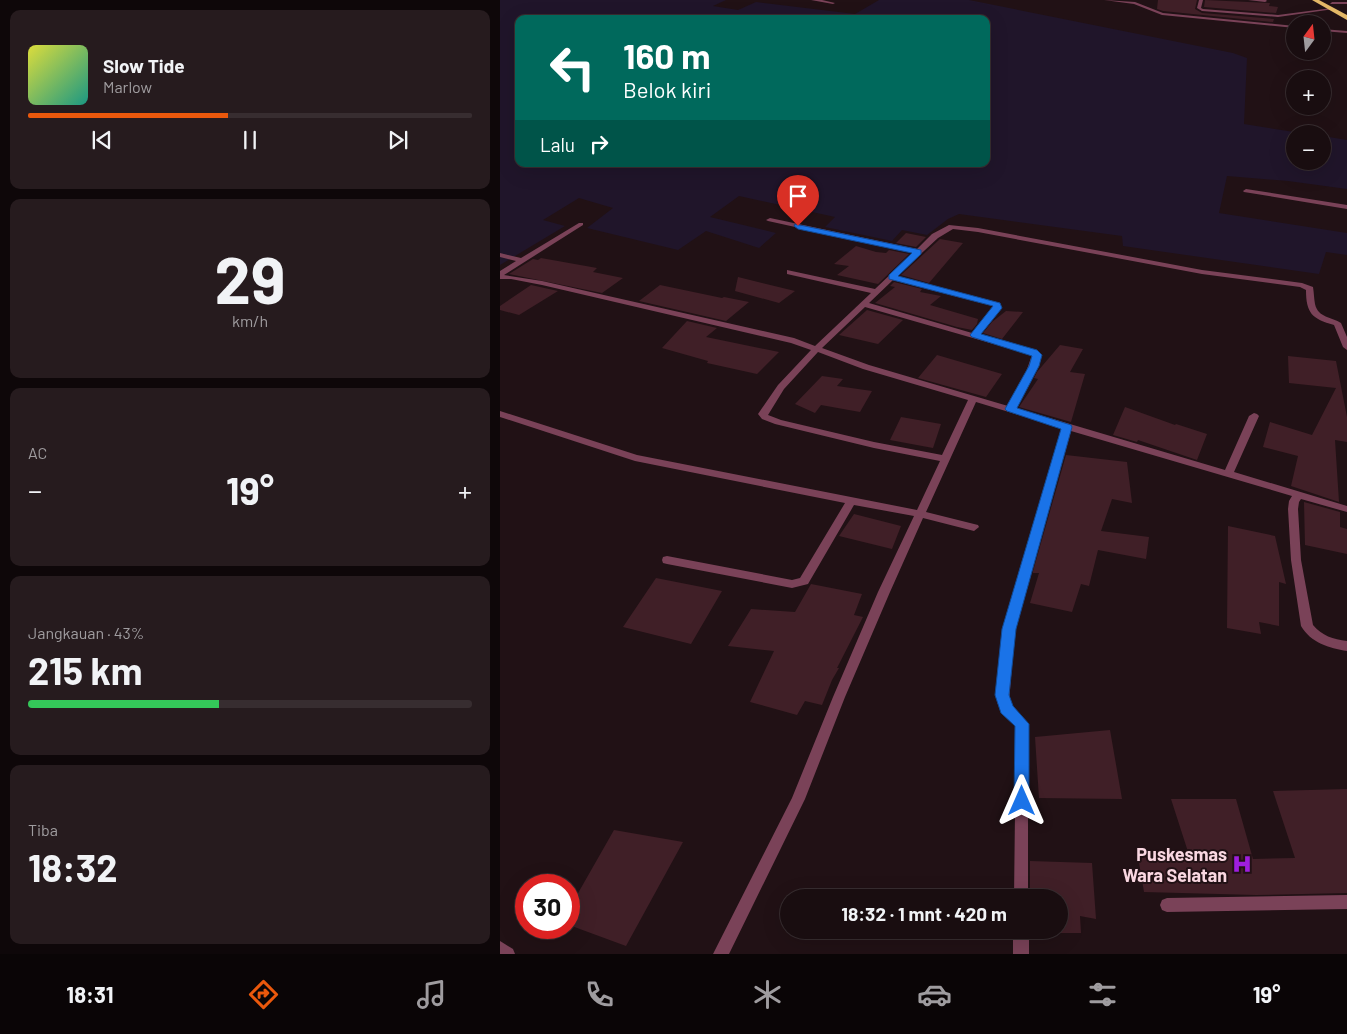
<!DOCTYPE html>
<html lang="id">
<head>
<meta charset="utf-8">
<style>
  body { margin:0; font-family:Barlow,sans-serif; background:#261b1e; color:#f1f3f6; height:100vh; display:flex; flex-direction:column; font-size:19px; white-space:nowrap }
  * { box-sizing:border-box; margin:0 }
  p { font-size:16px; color:#9f9c9f }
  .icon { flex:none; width:28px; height:28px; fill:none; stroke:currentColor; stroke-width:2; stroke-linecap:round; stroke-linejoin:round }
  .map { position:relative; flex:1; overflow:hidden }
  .panel { display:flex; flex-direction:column; gap:10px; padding:10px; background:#0e0709; width:500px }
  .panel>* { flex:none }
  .banner { position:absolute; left:15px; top:15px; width:475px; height:152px; border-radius:10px; box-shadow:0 5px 20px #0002,0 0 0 1px #372d30; background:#00695c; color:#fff; overflow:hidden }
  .needle { width:32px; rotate:15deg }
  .controls { position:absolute; left:786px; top:15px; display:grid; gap:10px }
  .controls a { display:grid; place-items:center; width:45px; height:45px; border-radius:50%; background:#190d10; box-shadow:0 5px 20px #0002,0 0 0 1px #372d30; font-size:25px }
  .speed { position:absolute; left:15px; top:874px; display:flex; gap:10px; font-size:25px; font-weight:700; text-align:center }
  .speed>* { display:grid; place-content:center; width:65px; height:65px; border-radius:50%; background:#190d10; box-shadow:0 5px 20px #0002,0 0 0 1px #372d30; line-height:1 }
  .speed .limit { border:8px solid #d22; background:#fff; color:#111 }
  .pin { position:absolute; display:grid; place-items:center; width:42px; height:42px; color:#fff; margin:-51px -21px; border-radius:50% 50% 50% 0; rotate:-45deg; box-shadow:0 0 5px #0007 }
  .pin .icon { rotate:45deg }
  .me { position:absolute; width:55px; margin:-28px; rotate:0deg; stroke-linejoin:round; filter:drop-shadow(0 0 4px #0008) }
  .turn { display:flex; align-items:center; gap:18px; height:105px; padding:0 25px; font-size:22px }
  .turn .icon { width:65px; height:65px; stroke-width:2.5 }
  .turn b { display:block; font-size:35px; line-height:42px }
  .then { display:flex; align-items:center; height:48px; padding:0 25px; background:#0003; gap:10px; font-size:19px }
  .big { font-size:38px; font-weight:700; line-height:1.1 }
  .panel .card { flex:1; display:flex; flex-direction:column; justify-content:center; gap:8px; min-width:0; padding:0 18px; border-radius:10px; background:#261b1e }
  .panel .dial { align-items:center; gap:0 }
  .dial b { font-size:65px; line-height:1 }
  .song { display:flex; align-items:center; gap:15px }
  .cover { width:60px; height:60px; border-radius:8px; background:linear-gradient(135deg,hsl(60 70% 55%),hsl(170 70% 35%)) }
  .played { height:5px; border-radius:2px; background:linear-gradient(90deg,#ea580c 45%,#372d30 45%) }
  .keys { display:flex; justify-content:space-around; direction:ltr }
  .heat { display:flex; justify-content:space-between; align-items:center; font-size:28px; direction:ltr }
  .charge { height:8px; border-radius:4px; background:linear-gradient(90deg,#34c759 43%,#372d30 0) }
  .trip { position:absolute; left:280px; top:889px; width:288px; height:50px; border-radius:25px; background:#190d10; box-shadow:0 5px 20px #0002,0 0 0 1px #372d30; font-weight:700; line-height:50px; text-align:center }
  .menu { display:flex; height:80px; justify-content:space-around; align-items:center; background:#0a0506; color:#9f9c9f }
  .menu .icon { width:35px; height:35px }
  .menu .current { color:#ea580c }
  .menu b { font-size:22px; color:#f1f3f6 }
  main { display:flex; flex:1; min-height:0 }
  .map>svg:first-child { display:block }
</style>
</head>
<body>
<main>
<section class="panel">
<div class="card">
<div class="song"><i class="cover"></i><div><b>Slow Tide</b><p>Marlow</p></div></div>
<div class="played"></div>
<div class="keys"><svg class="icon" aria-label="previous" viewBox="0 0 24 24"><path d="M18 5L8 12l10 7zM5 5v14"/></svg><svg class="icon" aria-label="pause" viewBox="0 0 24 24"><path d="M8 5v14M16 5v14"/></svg><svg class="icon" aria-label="next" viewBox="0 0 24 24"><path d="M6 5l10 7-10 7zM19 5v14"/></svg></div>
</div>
<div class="card dial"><b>29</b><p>km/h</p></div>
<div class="card"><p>AC</p>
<div class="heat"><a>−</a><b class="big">19°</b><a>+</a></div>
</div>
<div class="card"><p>Jangkauan · 43%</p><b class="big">215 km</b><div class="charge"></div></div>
<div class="card"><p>Tiba</p><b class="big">18:32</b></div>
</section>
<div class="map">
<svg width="847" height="954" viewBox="0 0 847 954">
  <rect width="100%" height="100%" fill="#211115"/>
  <path fill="#20152a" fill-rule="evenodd" d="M0 0H226L213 6 238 10 256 2 355 14 379 0H469L733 53 747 58 744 124 807 134H795V161H822L823 136 847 140V189L788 181 727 176 719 213 847 233V255L826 252 819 274 623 246 622 236 459 214 448 219 427 235 402 230 392 241 325 227 335 217 239 196 210 217 276 233 259 248 206 231 178 250 87 228 113 208 79 198 43 220 65 226 0 265ZM19 19H486V164H19Z"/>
  <path fill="#401f27" d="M658 0H697L695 9 702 13 774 19 773 22 663 11 657 9Z
    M705 0 770 3 769 6 778 7 776 13 704 7Z
    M406 233 426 237 416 247 396 243Z
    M440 239 463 243 429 283 401 275Z
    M356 246 376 252 386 253 389 250 409 254 378 284 337 275 349 266 334 264Z
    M41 258 97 268 93 272 123 278 102 293 9 274 33 259 38 260Z
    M238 277 295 291 279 303 235 291Z
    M394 282 422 289 420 292 441 296 430 305 478 319 477 324 472 330 457 327 375 303 395 287 390 286Z
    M31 285 58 291 19 315 0 310V306Z
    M160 285 222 298 224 297 249 302 226 321 139 301Z
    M367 310 403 320 378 344 339 335Z
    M506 311 523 312 502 339 483 333 492 322Z
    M187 321 217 328 206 337 279 352 257 374 207 363 208 361 162 348Z
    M560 345 583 349 570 372 585 374 571 422 519 407 538 379 534 378 537 372Z
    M437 355 502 374 486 397 418 378Z
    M788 356 836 361 847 417V442L835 440 839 502 791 486 798 456 763 447 770 422 812 435 836 388 789 383Z
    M322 376 343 379 337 386 372 391 360 412 321 405 315 413 295 404Z
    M625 407 675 425 676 424 707 434 697 460 638 440 637 442 613 435Z
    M401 417 441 424 433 448 390 440Z
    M566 455 627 462 632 503 612 499 601 531 649 537 646 559 598 550 589 586 581 584 572 612 530 603 539 573H533V571Z
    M804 502 840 512V527L847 529V554L805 545Z
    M354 514 401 526 392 549 339 536Z
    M728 526 775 536 786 584 779 582V626L759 622 761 634 727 628Z
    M156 578 222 591 191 644 123 627Z
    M311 584 362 594 354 615 363 617 337 668H339L332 680 322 705 305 701 297 715 250 702 274 651 228 646 251 609 295 612Z
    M610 730 622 799 539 798 535 737Z
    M847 789V893L756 895 644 892 638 857 690 858 671 799H736L753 859 795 858 773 791Z
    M114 830 183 842 126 946 69 925V909Z
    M530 861 592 863 596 919 580 916 581 933H559V898H530Z"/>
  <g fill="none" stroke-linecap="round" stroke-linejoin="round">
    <path fill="#7a4258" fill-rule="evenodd" d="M311 0H322L335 3 333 4Z
      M699 0H703L701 8 703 9 778 15 832 8 834 9 778 17 702 11 697 8Z
      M748 0H766L767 1 765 2Z
      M832 2H847V4H830Z
      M847 895V909L667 912 662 910 660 905 662 900 667 898Z"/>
    <path fill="#7a4258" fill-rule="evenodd" d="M604 0 635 2 663 13 795 26V28L662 15 634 4Z
      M822 29 847 31V33L822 31Z
      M746 189 847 205V209L744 192 743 191Z
      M270 218 417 249 432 234 449 225 478 228 702 270 802 283 813 287C814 293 814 299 815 304 818 318 832 317 841 323L847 337V350L843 347 834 325C812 319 806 313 806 290L800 287 702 274 478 232 453 229 438 238 397 276 500 303 501 308 479 335 539 352 540 354 535 372 516 408 725 470 749 416 754 413 757 414 759 416 734 472 847 506V512L801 499 799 502 798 509 801 560 813 625C822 636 833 639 847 641V651C829 648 811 643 801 626L791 560 788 509 789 501 792 496 571 431 515 629 509 702 511 706 528 724V898H514L516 726 502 713 497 702 503 629 562 428 476 402 426 512 478 525 479 527 474 531 423 518 390 592 345 697 305 799 229 954H213L292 798 333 697 378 592 414 516 354 505 308 584 292 588 167 564 163 563 162 560 163 557 167 556 292 580 300 578 345 503 135 461 0 417V411L137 455 417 510 440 461 374 448 275 424 262 419 258 414 278 385 311 350 291 343 42 285 11 279H0V271L16 261 0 257V253L21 258 79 223H83V225L4 275 42 281 294 338 315 346 371 293 287 274V270L375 289 413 253 268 221 266 220ZM393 280 493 306V308L472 333 369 303ZM365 307 532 355 526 372 508 406 369 365 322 348ZM318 352 363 369 468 400 442 455 374 442 281 420 268 415 284 389Z
      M513 930H529V954H513Z"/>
    <path fill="#7a4258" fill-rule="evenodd" d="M0 941 13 949 15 954H0Z"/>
    <path fill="#e4b867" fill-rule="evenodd" d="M812 0H819L847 15V20Z"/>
  </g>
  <path fill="#1a73e8" stroke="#114b97" d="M295 224 421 250V254L398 276 500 303 502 308 481 334 537 350 542 355 539 366 517 408 571 425 572 427 516 629 509 695 513 706 529 724V801L527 806 522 808 516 806 514 801 515 726 501 713 495 695 502 629 561 429 507 411 505 409 529 366 532 356 472 337 470 335 493 306 389 279V275L412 253 298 229 294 226Z"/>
  <defs>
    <symbol id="hospital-bare" viewBox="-9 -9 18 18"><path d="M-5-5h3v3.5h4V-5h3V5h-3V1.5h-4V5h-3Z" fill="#9f1ede" stroke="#211115" stroke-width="2.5" paint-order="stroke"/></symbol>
  </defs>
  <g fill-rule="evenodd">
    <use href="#hospital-bare" x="728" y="850" width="28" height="28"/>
  </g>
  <g text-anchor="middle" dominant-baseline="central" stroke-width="4" stroke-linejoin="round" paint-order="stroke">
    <g font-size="18" font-weight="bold" fill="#f9d7e1" stroke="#211115" text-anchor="end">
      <text x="727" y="854">Puskesmas<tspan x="727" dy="21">Wara Selatan</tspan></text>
    </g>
  </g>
</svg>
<div class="controls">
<a><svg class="needle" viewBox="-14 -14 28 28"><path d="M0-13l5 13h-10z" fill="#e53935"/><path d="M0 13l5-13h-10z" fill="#9f9c9f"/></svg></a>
<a>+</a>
<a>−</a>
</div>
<div class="speed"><div class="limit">30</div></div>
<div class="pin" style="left:298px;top:226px;background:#d93025"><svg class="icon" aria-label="arrive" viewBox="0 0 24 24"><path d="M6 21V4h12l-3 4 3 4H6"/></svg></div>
<svg class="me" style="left:522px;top:801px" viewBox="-20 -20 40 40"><path d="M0-17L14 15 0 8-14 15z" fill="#1a73e8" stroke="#fff" stroke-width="4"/></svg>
<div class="trip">18:32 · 1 mnt · 420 m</div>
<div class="banner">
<div class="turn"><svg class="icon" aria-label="left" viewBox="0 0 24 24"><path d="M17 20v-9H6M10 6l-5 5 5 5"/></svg><div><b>160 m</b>Belok kiri</div></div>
<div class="then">Lalu<svg class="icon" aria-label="right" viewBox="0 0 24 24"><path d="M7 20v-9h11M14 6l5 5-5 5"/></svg></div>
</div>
</div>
</main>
<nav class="menu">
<b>18:31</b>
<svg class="icon current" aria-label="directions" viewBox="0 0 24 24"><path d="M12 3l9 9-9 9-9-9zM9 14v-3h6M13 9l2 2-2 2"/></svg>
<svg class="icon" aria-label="music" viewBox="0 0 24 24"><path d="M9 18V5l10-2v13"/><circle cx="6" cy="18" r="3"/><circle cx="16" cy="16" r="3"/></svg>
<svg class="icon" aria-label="phone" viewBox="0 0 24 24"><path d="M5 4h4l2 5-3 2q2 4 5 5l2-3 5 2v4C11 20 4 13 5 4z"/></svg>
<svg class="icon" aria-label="climate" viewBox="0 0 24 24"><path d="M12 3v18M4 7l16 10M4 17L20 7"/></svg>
<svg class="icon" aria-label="car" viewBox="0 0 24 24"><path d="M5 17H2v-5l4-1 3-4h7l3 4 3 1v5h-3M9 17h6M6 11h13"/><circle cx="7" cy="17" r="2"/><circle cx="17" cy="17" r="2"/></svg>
<svg class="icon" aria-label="filters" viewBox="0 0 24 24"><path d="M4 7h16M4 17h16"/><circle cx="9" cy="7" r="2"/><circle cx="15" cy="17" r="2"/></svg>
<b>19°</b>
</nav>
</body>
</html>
